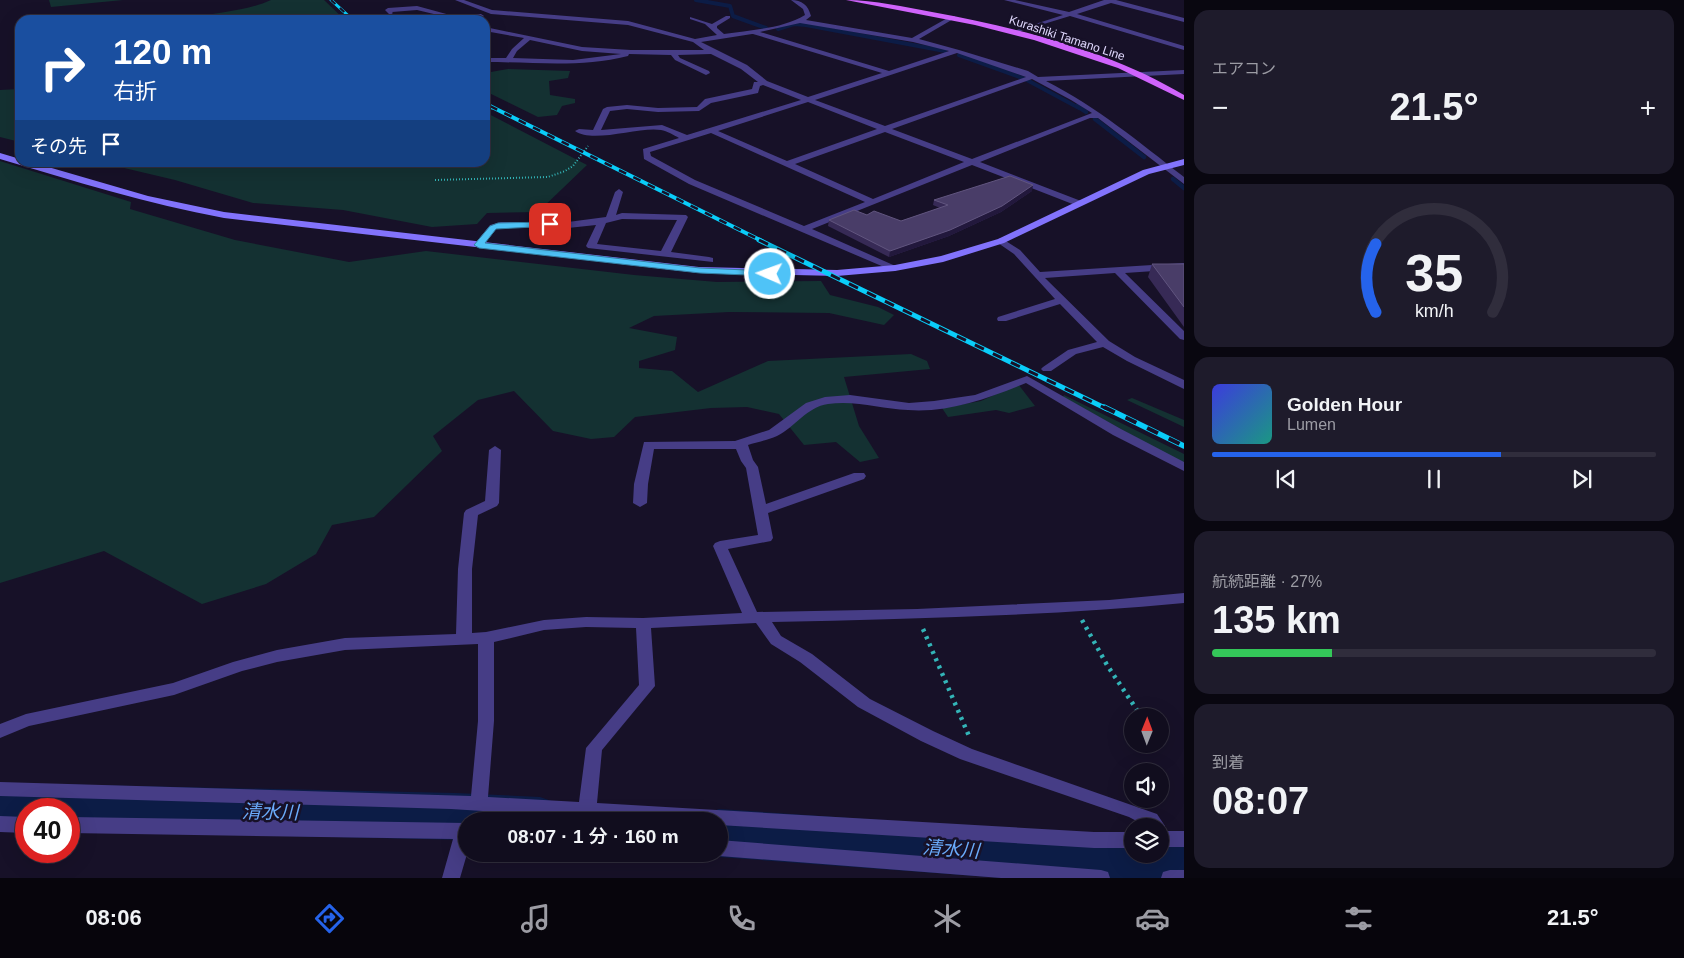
<!DOCTYPE html>
<html lang="ja">
<head>
<meta charset="utf-8">
<style>
  body { margin:0; font-family:Arial,"Noto Sans JP",sans-serif; background:#1e1b2b; color:#f1f3f6; height:100vh; display:flex; flex-direction:column; font-size:19px; white-space:nowrap }
  * { box-sizing:border-box; margin:0 }
  p { font-size:16px; color:#9c9ca4 }
  .icon { flex:none; width:28px; height:28px; fill:none; stroke:currentColor; stroke-width:2; stroke-linecap:round; stroke-linejoin:round }
  .map { position:relative; flex:1; overflow:hidden }
  .side { display:flex; flex-direction:column; gap:10px; padding:10px; background:#090710; width:500px }
  .side>* { flex:none }
  .guide { position:absolute; left:15px; top:15px; width:475px; height:152px; border-radius:15px; box-shadow:0 5px 20px #0002,0 0 0 1px #302d3c; background:#1a4fa0; color:#fff; overflow:hidden }
  .needle { width:32px; rotate:1deg }
  .buttons { position:absolute; left:1124px; top:708px; display:grid; gap:10px }
  .buttons a { display:grid; place-items:center; width:45px; height:45px; border-radius:50%; background:#110d1e; box-shadow:0 5px 20px #0002,0 0 0 1px #302d3c; font-size:25px }
  .speed { position:absolute; left:15px; top:798px; display:flex; gap:10px; font-size:25px; font-weight:700; text-align:center }
  .speed>* { display:grid; place-content:center; width:65px; height:65px; border-radius:50%; background:#110d1e; box-shadow:0 5px 20px #0002,0 0 0 1px #302d3c; line-height:1 }
  .speed .limit { border:8px solid #d22; background:#fff; color:#111 }
  .pin { position:absolute; display:grid; place-items:center; width:42px; height:42px; color:#fff; margin:-21px; border-radius:10px; box-shadow:0 2px 8px #0006 }
  .me { position:absolute; width:55px; margin:-28px; rotate:272deg; stroke-linejoin:round; filter:drop-shadow(0 0 4px #0008) }
  .turn { display:flex; align-items:center; gap:18px; height:105px; padding:0 15px; font-size:22px }
  .turn .icon { width:65px; height:65px; stroke-width:2.5 }
  .turn b { display:block; font-size:35px; line-height:42px }
  .then { display:flex; align-items:center; height:48px; padding:0 15px; background:#0003; gap:10px; font-size:19px }
  .big { font-size:38px; font-weight:600; line-height:1.1 }
  .side .widget { flex:1; display:flex; flex-direction:column; justify-content:center; gap:8px; min-width:0; padding:0 18px; border-radius:15px; background:#1e1b2b }
  .side .dial { align-items:center; gap:0 }
  .dial svg { height:130px; overflow:visible; fill:none; stroke:#302d3c; stroke-width:7; stroke-linecap:round; text-anchor:middle }
  .dial text { fill:#f1f3f6; stroke:none }
  .song { display:flex; align-items:center; gap:15px }
  .cover { width:60px; height:60px; border-radius:8px; background:linear-gradient(135deg,hsl(240 70% 55%),hsl(170 70% 35%)) }
  .played { height:5px; border-radius:2px; background:linear-gradient(90deg,#2563eb 65%,#302d3c 65%) }
  .keys { display:flex; justify-content:space-around; direction:ltr }
  .heat { display:flex; justify-content:space-between; align-items:center; font-size:28px; direction:ltr }
  .charge { height:8px; border-radius:4px; background:linear-gradient(90deg,#34c759 27%,#302d3c 0) }
  .trip { position:absolute; left:458px; top:812px; width:270px; height:50px; border-radius:25px; background:#110d1e; box-shadow:0 5px 20px #0002,0 0 0 1px #302d3c; font-weight:600; line-height:50px; text-align:center }
  .tab-bar { display:flex; height:80px; justify-content:space-around; align-items:center; background:#07050c; color:#9c9ca4 }
  .tab-bar .icon { width:35px; height:35px }
  .tab-bar .selected { color:#2563eb }
  .tab-bar b { font-size:22px; color:#f1f3f6 }
  main { display:flex; flex:1; min-height:0 }
  .map>svg:first-child { display:block }
</style>
</head>
<body>
<main>
<div class="map">
<svg width="1184" height="878" viewBox="0 0 1184 878">
  <rect width="100%" height="100%" fill="#171128"/>
  <path fill="#143132" d="M49 0H123L51 7Z
    M271 0H324L345 20H189C216 11 245 12 271 0Z
    M508 69 570 71 568 78 549 81 550 95 575 99V103L562 106 557 115 538 117 485 91V73Z
    M20 89V142L0 137V90Z
    M485 112 587 165 538 212 487 213 477 224 432 227 343 210 253 203 175 180 103 163 485 162Z
    M0 161 131 202 130 209 235 240 349 262 426 251 634 275 717 282 821 281 830 295 878 307 894 315 884 325 829 313 729 312 654 316 629 328 677 337 675 350 639 361V368L672 371 698 392 768 361 911 354 927 361 930 369 844 377 859 426 879 458 860 462 836 442 804 445 779 414 747 407 711 408 635 417 614 437 591 439 553 431 514 391 478 400 433 436 442 451 374 517 332 525 316 554 266 584 202 604 104 551 0 583Z
    M1018 384 1035 406 1009 413 996 410 948 417 942 408 981 401Z
    M1064 395 1184 454V464L1063 397Z
    M1132 398 1184 420V427L1127 400Z"/>
  <g fill="none" stroke-linecap="round" stroke-linejoin="round">
    <path stroke="#0c1c46" stroke-width="4" d="M696 0 730 6 733 16 766 28
      M778 29 794 24 806 25 945 51
      M959 55 1025 79 1079 108"/>
    <path stroke="#0c1c46" stroke-width="4.5" d="M1077 106 1086 112
      M1095 119 1144 157
      M1173 179 1184 188"/>
    <path fill="#0c1c46" fill-rule="evenodd" d="M0 783 455 793 540 797 560 804 568 821H466V840L69 831V809H26V830L0 829Z
      M719 809 1100 835H1132V854H1160V834H1184V878H1003L719 857 710 854H719V821H697L699 816Z"/>
    <path stroke="#33b5b8" stroke-width="2" stroke-dasharray="1 2" stroke-linecap="butt" d="M435 180 548 177 565 171 573 166 588 146"/>
    <path stroke="#33b5b8" stroke-width="4.5" stroke-dasharray="3 5" stroke-linecap="butt" d="M1082 620 1107 665 1141 716
      M923 629 969 736"/>
    <path fill="#463d86" fill-rule="evenodd" d="M455 0H464L492 10 628 21 695 39 717 35 705 24 690 19V17L712 24 726 16H730V18L717 26V28L724 34C750 30 782 29 805 15L803 9 791 0C802 0 808 5 811 16L806 20 912 38 951 16H955V18L919 39 959 50 1028 71 1038 77 1184 70V74L1046 81C1097 107 1139 142 1184 177V184L1098 118H1090L980 162 1081 201V205H1075L972 165 812 229 900 268 895 271 891 270 689 184 644 159 643 149 679 138C674 135 667 131 661 130 640 126 593 144 575 131L579 129 593 130 603 109 607 107 627 105 658 108 697 107 705 99 752 89 754 82H758L741 69 711 54 678 55 680 58 709 71 710 73 706 75 675 60 671 55 629 54 628 56C581 68 534 62 485 62V58H506L512 49 524 38 485 31V27L582 47 631 50H704L693 42 628 25 491 14ZM800 23 913 42 949 51 889 71 760 32ZM752 34H753L882 73 808 97 767 81 747 65 701 42ZM530 40 582 51 621 54 573 60 513 58 517 51ZM957 53 1026 77 885 126 815 100ZM1032 79 1071 100 1092 113 972 159 892 129ZM763 85 801 100 687 135 662 125 601 130 610 111 627 109 658 112 699 111 711 103 758 93 760 86ZM808 102 877 129 787 161 718 131ZM885 132 964 162 873 199 795 164ZM711 133 865 202 804 226 695 180 651 156 650 152Z
      M1004 0H1015L1069 12 1104 0H1116L1184 18V22L1111 3 1077 14 1184 46V50L1070 16 1014 33V31L1063 15Z
      M417 6 450 15 481 14 484 16 481 18 439 19 436 17 438 15 417 10 392 12 393 13 390 15 385 10 388 8Z
      M619 189 623 192 616 215 622 213 686 215 688 217 671 252 709 257 713 258V262L588 248 586 246 596 225 568 228H501L496 229 482 247H476L474 245 490 225 501 222H568L606 217 615 192ZM622 219 677 220 661 251 597 244 606 223Z
      M1001 238 1020 250 1040 272 1184 263V269L1125 273 1184 331V340L1180 339 1115 273 1045 278 1109 341 1135 357 1184 380V389L1127 361 1103 347 1076 354 1051 371H1043L1041 369 1043 367 1068 350 1097 342 1060 304 1006 321H998L997 319 998 317 1055 299 1014 254 998 243V239Z
      M1027 376 1121 429 1184 462V471L1113 435 1026 383C989 398 949 413 908 410 881 409 856 400 828 404 807 407 795 427 777 436 768 440 757 442 748 445L753 460 758 467 766 504 854 473H864L866 476 864 479 768 513 773 538 771 541 728 549 757 612 917 609 1109 600 1184 593V603C1047 616 909 619 772 622L781 636 812 654 870 699 933 731 972 749 1157 814 1165 826 1163 831H1184V847H1160V826H1146L1129 817 960 759 921 741 858 707 800 662 771 644 756 623 651 628 655 686 602 750 597 803 1094 832H1132V848H1094L719 825V821H649L595 818V821H577V817L451 809 0 796V782L471 796 478 721V644L345 650 277 662 242 671 174 695 29 726 0 738V724L26 714 173 683 233 662 277 650 345 638 456 634 458 569 464 513 466 510 485 501 489 450 495 446 501 450 499 503 497 506 478 515 472 569V633L486 632 544 620 586 617 643 618 742 613 713 546 715 543 720 541 758 535 746 468 741 461 736 449H654L648 484 647 503 640 507 633 503 634 484 644 442 735 441 769 430 806 403 825 397 850 395 909 403 934 401 975 395ZM586 627 636 628 639 685 586 748 579 802 488 797 494 721V642L544 630Z
      M0 816 26 817V833L0 832Z
      M69 817 466 823 467 854 460 878H442L453 839 69 833Z
      M719 840 1101 870 1108 872 1110 878H1001L719 856 713 854H719Z
      M1170 870H1184V878H1161L1163 872Z"/>
    <path fill="#8273fc" fill-rule="evenodd" d="M0 153 20 159V162H31L148 196 224 212 699 267 837 270 895 265 941 256 998 239 1143 170 1184 159V165L1149 174 1004 243 943 262 895 271 837 276 699 273 224 218C148 204 74 181 0 159Z"/>
    <path fill="#cf63fb" fill-rule="evenodd" d="M846 0C875 0 904 7 932 12 1018 28 1109 50 1184 95V100L1118 68 1034 40 975 25Z"/>
    <defs>
      <path id="rail-far3" d="M331 0 353 20
        M485 104 492 108"/>
      <path id="rail-far2" d="M490 106 762 241"/>
      <path id="rail-far1" d="M759 240 1107 409"/>
      <path id="rail" d="M1104 407 1184 446"/>
    </defs>
    <use href="#rail-far3" stroke="#0acdf9" stroke-width="3"/>
    <use href="#rail-far2" stroke="#0acdf9" stroke-width="4"/>
    <use href="#rail-far1" stroke="#0acdf9" stroke-width="5"/>
    <use href="#rail" stroke="#0acdf9" stroke-width="5.5"/>
    <use href="#rail-far3" stroke="#171128" stroke-width="2" stroke-dasharray="6" stroke-linecap="butt"/>
    <use href="#rail-far2" stroke="#171128" stroke-width="2.5" stroke-dasharray="8" stroke-linecap="butt"/>
    <use href="#rail-far1" stroke="#171128" stroke-width="3" stroke-dasharray="10" stroke-linecap="butt"/>
    <use href="#rail" stroke="#171128" stroke-width="4" stroke-dasharray="12" stroke-linecap="butt"/>
  </g>
  <path fill="#372a56" d="M1032 191 1001 212 949 236 889 257 828 226 829 220 867 215 901 221 940 208 933 205 934 200Z
    M1152 264H1184V327L1148 277Z"/>
  <path fill="#22183c" d="M1033 185 1032 191 1001 212 949 236 889 257 890 251Z"/>
  <path fill="#493d68" stroke="#61557f" d="M1010 176 1033 185 1002 206 950 230 890 251 829 220 854 210 867 215 874 211 901 221 948 205 934 200Z
    M1152 264H1184V307Z"/>
  <path fill="#4fc3f7" stroke="#337fa1" d="M550 222 553 223V226L496 229 485 243 700 268 770 271 775 274 770 276 700 273 479 248 474 245 490 226 498 223Z"/>
  <g text-anchor="middle" dominant-baseline="central" stroke-width="5" stroke-linejoin="round" paint-order="stroke">
    <g font-size="12" fill="#e1d9fe" stroke="#171128">
      <text transform="translate(1067 38) rotate(18)">Kurashiki Tamano Line</text>
    </g>
    <g font-size="19" font-style="italic" fill="#6aabfb" stroke="#171128">
      <text transform="translate(270 812) rotate(1)">清水川</text>
      <text transform="translate(951 849) rotate(4)">清水川</text>
    </g>
  </g>
</svg>
<div class="buttons">
<a><svg class="needle" viewBox="-14 -14 28 28"><path d="M0-13l5 13h-10z" fill="#e53935"/><path d="M0 13l5-13h-10z" fill="#9c9ca4"/></svg></a>
<a><svg class="icon" aria-label="sound" viewBox="0 0 24 24"><path d="M4 9h4l5-4v14l-5-4H4zM17 9q2 3 0 6"/></svg></a>
<a><svg class="icon" aria-label="layers" viewBox="0 0 24 24"><path d="M12 4l9 5-9 5-9-5zM3 14l9 5 9-5"/></svg></a>
</div>
<div class="speed"><div class="limit">40</div></div>
<div class="pin" style="left:550px;top:224px;background:#d93025"><svg class="icon" aria-label="arrive" viewBox="0 0 24 24"><path d="M6 21V4h12l-3 4 3 4H6"/></svg></div>
<svg class="me" style="left:770px;top:274px" viewBox="-20 -20 40 40"><circle r="17" fill="#4fc3f7" stroke="#fff" stroke-width="3"/><path d="M0-11L8 9 0 5-8 9z" fill="#fff"/></svg>
<div class="trip">08:07 · 1 分 · 160 m</div>
<div class="guide">
<div class="turn"><svg class="icon" aria-label="right" viewBox="0 0 24 24"><path d="M7 20v-9h11M14 6l5 5-5 5"/></svg><div><b>120 m</b>右折</div></div>
<div class="then">その先<svg class="icon" aria-label="arrive" viewBox="0 0 24 24"><path d="M6 21V4h12l-3 4 3 4H6"/></svg></div>
</div>
</div>
<section class="side">
<div class="widget"><p>エアコン</p>
<div class="heat"><a>−</a><b class="big">21.5°</b><a>+</a></div>
</div>
<div class="widget dial"><svg viewBox="0 0 100 80">
<path d="M14 69A42 42 0 1 1 86 69"/>
<path d="M14 69A42 42 0 0 1 14 27" stroke="#2563eb"/>
<text x="50" y="56" font-size="32" font-weight="700">35</text>
<text x="50" y="72" font-size="11">km/h</text>
</svg></div>
<div class="widget">
<div class="song"><i class="cover"></i><div><b>Golden Hour</b><p>Lumen</p></div></div>
<div class="played"></div>
<div class="keys"><svg class="icon" aria-label="previous" viewBox="0 0 24 24"><path d="M18 5L8 12l10 7zM5 5v14"/></svg><svg class="icon" aria-label="pause" viewBox="0 0 24 24"><path d="M8 5v14M16 5v14"/></svg><svg class="icon" aria-label="next" viewBox="0 0 24 24"><path d="M6 5l10 7-10 7zM19 5v14"/></svg></div>
</div>
<div class="widget"><p>航続距離 · 27%</p><b class="big">135 km</b><div class="charge"></div></div>
<div class="widget"><p>到着</p><b class="big">08:07</b></div>
</section>
</main>
<nav class="tab-bar">
<b>08:06</b>
<svg class="icon selected" aria-label="directions" viewBox="0 0 24 24"><path d="M12 3l9 9-9 9-9-9zM9 14v-3h6M13 9l2 2-2 2"/></svg>
<svg class="icon" aria-label="music" viewBox="0 0 24 24"><path d="M9 18V5l10-2v13"/><circle cx="6" cy="18" r="3"/><circle cx="16" cy="16" r="3"/></svg>
<svg class="icon" aria-label="phone" viewBox="0 0 24 24"><path d="M5 4h4l2 5-3 2q2 4 5 5l2-3 5 2v4C11 20 4 13 5 4z"/></svg>
<svg class="icon" aria-label="climate" viewBox="0 0 24 24"><path d="M12 3v18M4 7l16 10M4 17L20 7"/></svg>
<svg class="icon" aria-label="car" viewBox="0 0 24 24"><path d="M5 17H2v-5l4-1 3-4h7l3 4 3 1v5h-3M9 17h6M6 11h13"/><circle cx="7" cy="17" r="2"/><circle cx="17" cy="17" r="2"/></svg>
<svg class="icon" aria-label="filters" viewBox="0 0 24 24"><path d="M4 7h16M4 17h16"/><circle cx="9" cy="7" r="2"/><circle cx="15" cy="17" r="2"/></svg>
<b>21.5°</b>
</nav>
</body>
</html>
